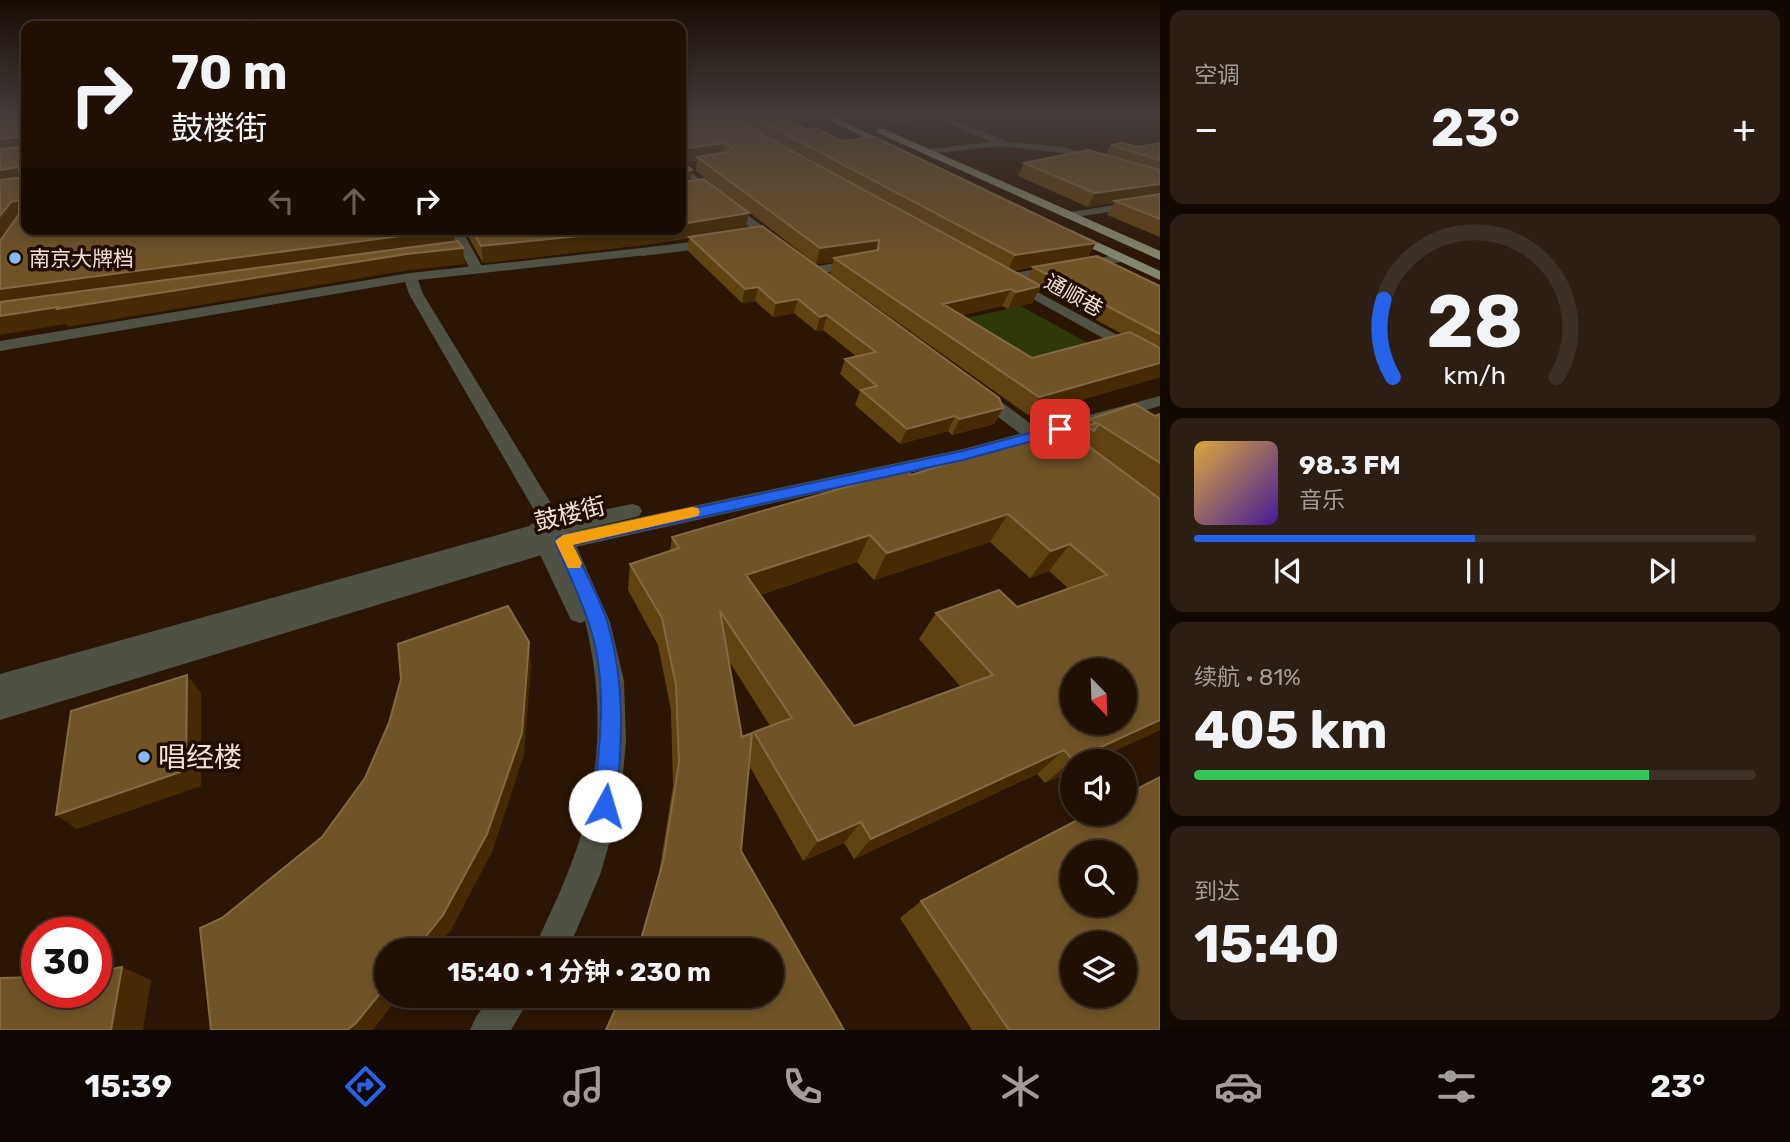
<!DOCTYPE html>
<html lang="zh">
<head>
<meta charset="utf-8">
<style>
  body { margin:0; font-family:Rubik,"Noto Sans SC",sans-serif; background:#2d1e13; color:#f1f3f6; height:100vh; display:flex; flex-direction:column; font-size:26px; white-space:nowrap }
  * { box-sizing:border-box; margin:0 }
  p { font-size:23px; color:#a29d9a }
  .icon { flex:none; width:38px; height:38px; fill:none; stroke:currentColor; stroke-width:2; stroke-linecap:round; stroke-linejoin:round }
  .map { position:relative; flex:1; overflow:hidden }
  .side { display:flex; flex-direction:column; gap:10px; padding:10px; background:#120902; width:630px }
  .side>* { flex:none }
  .hud { position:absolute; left:21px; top:21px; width:665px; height:214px; border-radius:14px; box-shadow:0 4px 10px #0003,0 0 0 2px #3d3026; background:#201004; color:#f1f3f6; overflow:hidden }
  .needle { width:46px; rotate:157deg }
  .tools { position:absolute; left:1060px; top:658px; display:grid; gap:14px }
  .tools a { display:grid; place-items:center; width:77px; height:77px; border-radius:50%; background:#201004; box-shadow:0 4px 10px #0003,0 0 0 2px #3d3026; font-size:35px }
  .speed { position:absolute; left:21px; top:917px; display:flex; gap:14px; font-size:35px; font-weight:700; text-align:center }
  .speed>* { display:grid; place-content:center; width:91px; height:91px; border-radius:50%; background:#201004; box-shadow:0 4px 10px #0003,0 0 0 2px #3d3026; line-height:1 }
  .speed .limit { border:10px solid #d22; background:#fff; color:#111 }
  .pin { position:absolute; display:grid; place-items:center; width:60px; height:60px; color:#fff; margin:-30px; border-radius:14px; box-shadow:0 4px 10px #0006 }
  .me { position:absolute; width:77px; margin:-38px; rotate:6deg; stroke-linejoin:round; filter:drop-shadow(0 0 5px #0008) }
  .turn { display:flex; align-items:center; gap:24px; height:147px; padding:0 35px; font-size:32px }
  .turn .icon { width:91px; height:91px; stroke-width:2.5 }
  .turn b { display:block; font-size:49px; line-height:60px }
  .lanes { display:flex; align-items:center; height:66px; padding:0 35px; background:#0003; justify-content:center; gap:35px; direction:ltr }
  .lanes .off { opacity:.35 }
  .big { font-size:52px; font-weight:700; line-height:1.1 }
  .side .widget { flex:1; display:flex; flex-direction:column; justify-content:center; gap:10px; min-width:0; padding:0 24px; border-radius:14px; background:#2d1e13 }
  .side .dial { align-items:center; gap:0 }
  .dial svg { height:182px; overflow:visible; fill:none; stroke:#3d3026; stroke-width:7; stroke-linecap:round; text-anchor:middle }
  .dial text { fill:#f1f3f6; stroke:none }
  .song { display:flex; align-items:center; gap:21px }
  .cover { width:84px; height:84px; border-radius:10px; background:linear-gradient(135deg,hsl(40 70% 55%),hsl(260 70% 35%)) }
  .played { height:7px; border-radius:4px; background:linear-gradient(90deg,#2563eb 50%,#3d3026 50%) }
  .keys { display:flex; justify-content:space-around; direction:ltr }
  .heat { display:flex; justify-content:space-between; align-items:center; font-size:38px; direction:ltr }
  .charge { height:10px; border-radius:5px; background:linear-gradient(90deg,#34c759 81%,#3d3026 0) }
  .trip { position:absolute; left:374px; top:938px; width:410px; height:70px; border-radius:35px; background:#201004; box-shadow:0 4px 10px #0003,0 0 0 2px #3d3026; font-weight:700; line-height:70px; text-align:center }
  .tab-bar { display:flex; height:112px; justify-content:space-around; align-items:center; background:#0d0602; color:#a29d9a }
  .tab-bar .icon { width:49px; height:49px }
  .tab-bar .selected { color:#2563eb }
  .tab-bar b { font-size:32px; color:#f1f3f6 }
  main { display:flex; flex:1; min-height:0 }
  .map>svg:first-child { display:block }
</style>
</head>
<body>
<main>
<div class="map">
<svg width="1160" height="1030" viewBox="0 0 1160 1030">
  <rect width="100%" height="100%" fill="#2b1605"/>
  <path fill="#2f3807" d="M1021 306 1102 351 1021 372 944 323Z"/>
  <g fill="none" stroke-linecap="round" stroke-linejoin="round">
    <path fill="#505145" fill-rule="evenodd" d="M681 165 782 241V247H774L681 173Z
      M449 229H461L484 270 482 273H472Z
      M716 235 720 236V242L692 250 642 256 636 252 642 248 691 242Z
      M858 259 863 260V266L812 275 805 271 812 267Z
      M978 388 984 389 1057 443 1059 447 1057 451H1043L972 397 969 393 972 389Z"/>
    <path fill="#505145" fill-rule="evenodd" d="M930 115H942L1009 142 1064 147 1104 161 1099 164 1063 153 1001 146 926 154 924 152 929 149 991 142Z
      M1160 198V204L1070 218 1064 215 1070 212Z
      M642 248 648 252 646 255 418 280 423 294 574 541 610 622 624 681 626 741 620 806 600 875 568 950H534C544 924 558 899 568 872 601 792 606 705 585 621L580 623 571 620 528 529 531 524 541 522 409 294 405 282 0 351V341L410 273Z
      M1121 254 1127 258 1126 261 1017 281 1160 358V370L997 279 1004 275Z
      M491 996H531L511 1030H470L476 1017Z"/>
    <path fill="#505145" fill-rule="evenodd" d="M1160 396V406L963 461 548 553 0 720V674L540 523 632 504 639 506 642 511 639 516 632 518 561 534 963 449Z"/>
    <path fill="#84866d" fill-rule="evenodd" d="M820 115H831L899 149 891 151Z
      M878 129H884L1160 251V260L878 133Z
      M1069 229 1160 271V280L1065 236V230Z"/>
  </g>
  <path fill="#614312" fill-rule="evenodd" d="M681 115H776L1087 258 1160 286V377L1028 415 830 274 833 262 816 264 696 171 697 160 682 162 690 181 749 213 746 228 1003 408 994 424 952 435 948 431 900 444 855 405 860 392 840 374 845 359 856 356 823 330 816 331 794 313 773 317 755 301 742 303 687 250 689 238 642 245 483 263 464 229H681ZM1033 267 1027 279 1012 271ZM1040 289 1122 334 1032 358 962 315 1002 306 1008 309 1032 303Z
    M877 115H932L931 118 898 123Z
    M1160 143V237L1107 215 1114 203 1088 207 1018 176 1024 163 1106 154 1111 145 1138 147Z
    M1160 414V498L1145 488 1160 499V730L1092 761H1073V770L1045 783 1037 774 854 859 844 843 803 861 749 765 741 851 772 996 658 879 673 786 671 710 658 645 628 590 630 564 670 551 672 537 911 475 1077 438 1090 419 1155 416ZM990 542 1030 578 1049 571 1068 588 1017 607 936 613 919 639 961 687 854 726 760 595 857 562 874 580ZM729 661 770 726 754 732 751 738 742 737Z
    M921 901 1160 1030H972L900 918Z"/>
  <path fill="#452a04" d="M901 115H932L931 118 898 123Z
    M21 137 26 147 0 152V139Z
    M724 143 722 156 697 157V160L681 162V149Z
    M18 167 26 181 0 185V170Z
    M692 170 690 184 681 186V172Z
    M1160 184V196L1115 201 1114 203 1088 207 1095 193Z
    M19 200 26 213 0 244V216L11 202Z
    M749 213 746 228 642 245 483 263 481 246 646 229H681V224Z
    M453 229 455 245 0 307V289Z
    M879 240 874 256 834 258 833 262 816 264 820 248Z
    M1096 243 1087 259 1007 271 1015 255Z
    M463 248 465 264 410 270 68 327 66 324 0 335V316L407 254Z
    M1041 286 1032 303 1008 309 1016 292Z
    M758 287 755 301 742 303 745 289Z
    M1011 289 1002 306 936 321 943 304Z
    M798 299 794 313 773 317 776 303Z
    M827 315 823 330 816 331 820 317Z
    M1160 363V377L1028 415 1039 397Z
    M1003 408 994 424 952 435 960 419Z
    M955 416 948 431 900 444 907 429Z
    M1008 514 990 542 874 580 887 553Z
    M870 535 857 562 738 602 746 575Z
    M1070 544 1049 571 1030 578 1051 551Z
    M529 642 531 666 524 755 492 852 451 930 435 950H415Z
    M187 675 201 693V786L77 829 56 815Z
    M1160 720V730L1092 761H1073V770L1045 783 1073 760Z
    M1064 750 1037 774 854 859 871 839Z
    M861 822 844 843 803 861 818 841Z
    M122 967 151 980 143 1030H111Z
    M387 985V996H399L373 1030H347Z"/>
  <path fill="#705427" stroke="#846a43" stroke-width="2" fill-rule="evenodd" d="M0 115H26V229H453L0 289V241L19 214V200L11 202 0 216V180L18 178 21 176 18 167 0 170V149L19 147 21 137 0 139Z
    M681 115H726L1041 286 1016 292 1011 289 943 304 1032 358 1130 332 1160 348V363L1039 397 834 258 878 250 879 240 820 248 697 157 729 152 732 148 724 143 681 149Z
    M749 115H776L805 129 816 128 842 141 875 137 1096 243 1015 255Z
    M1122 143 1138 147 1160 143V160L1111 145Z
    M1088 150 1160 170V184L1095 193 1024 163Z
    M681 161 692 170 681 172Z
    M704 179 749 213 681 224V180L683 182Z
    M1160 194V219L1115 201Z
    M762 226 999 398 1003 408 960 419 955 416 907 429 861 390 877 386 845 359 876 352 827 315 820 317 798 299 776 303 758 287 745 289 689 237Z
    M471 229H646L481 246Z
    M458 241 463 248 407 254 57 309 58 307 0 316V302Z
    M1097 256 1160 286V334L1033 267Z
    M1135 404 1155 416 1160 414V463L1099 424 1094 431 1086 426 1096 423 1090 419Z
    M1064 428 1160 499V720L1073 760 1064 750 871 839 861 822 818 841 754 732 792 718 720 611 742 737 752 733 741 851 844 1030H606L621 996H772V950H638L663 862 679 763 676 685 662 618 630 564 679 548 672 537 905 470 911 475ZM1008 514 1051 551 1070 544 1107 575 1017 607 999 590 936 613 993 675 854 726 746 575 870 535 887 553ZM1073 670H1125V723H1073Z
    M508 606 529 642 522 733 487 834 443 915 415 950H387V985L356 1023 347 1030H211L200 928 222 918 322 837 365 778 389 723 401 679 398 644Z
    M187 675 186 770 56 815 71 711Z
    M1160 777V1030H1009L921 901 1089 814H1125V795ZM1073 852H1125V905H1073ZM1073 943H1125V996H1073Z
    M122 967 111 1030H0V978L37 977V992H96V972Z"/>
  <linearGradient id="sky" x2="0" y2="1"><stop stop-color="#180c03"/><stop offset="0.44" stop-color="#443c3b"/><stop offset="1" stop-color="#443c3b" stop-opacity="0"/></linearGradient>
  <rect width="1160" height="260" fill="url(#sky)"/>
  <path fill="#2563eb" stroke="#184099" stroke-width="2" d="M1060 425 1065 426V432L963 460 573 545C584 571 600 598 608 624 626 687 622 743 616 806L613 815 605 818 597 815 593 806C600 745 609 680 588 621 579 594 566 568 555 541L557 537 963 451Z"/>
  <path fill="#f59e0b" d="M692 507 698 508 700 512 698 516 573 545 582 563 580 568H568L555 541 563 535Z"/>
  <g fill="#84bcfb" stroke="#210d00" stroke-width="2.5">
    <circle cx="15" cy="258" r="7"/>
    <circle cx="144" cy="757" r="7"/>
  </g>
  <g text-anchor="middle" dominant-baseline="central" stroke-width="7" stroke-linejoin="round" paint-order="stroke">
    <g font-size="21" fill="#f0e1d7" stroke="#210d00" text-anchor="start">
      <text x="29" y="258">南京大牌档</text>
    </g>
    <g font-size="21" fill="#f0e1d7" stroke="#210d00">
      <text transform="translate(1074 295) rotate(29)">通顺巷</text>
    </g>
    <g font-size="24" fill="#f0e1d7" stroke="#210d00">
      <text transform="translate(570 514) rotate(-14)">鼓楼街</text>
    </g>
    <g font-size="28" fill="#f0e1d7" stroke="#210d00" text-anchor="start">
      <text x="158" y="757">唱经楼</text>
    </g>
  </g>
</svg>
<div class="tools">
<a><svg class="needle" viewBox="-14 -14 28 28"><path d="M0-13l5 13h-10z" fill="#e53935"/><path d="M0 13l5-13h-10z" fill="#a29d9a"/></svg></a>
<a><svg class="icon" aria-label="sound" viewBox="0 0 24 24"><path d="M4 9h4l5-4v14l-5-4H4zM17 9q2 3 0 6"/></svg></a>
<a><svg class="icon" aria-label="search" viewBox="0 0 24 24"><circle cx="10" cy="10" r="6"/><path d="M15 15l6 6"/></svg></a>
<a><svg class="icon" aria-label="layers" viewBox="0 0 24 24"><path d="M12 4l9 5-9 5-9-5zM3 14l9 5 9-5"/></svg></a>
</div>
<div class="speed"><div class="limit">30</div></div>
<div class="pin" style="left:1060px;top:429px;background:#d93025"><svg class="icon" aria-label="arrive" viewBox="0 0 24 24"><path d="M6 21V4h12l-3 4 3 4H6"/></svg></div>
<svg class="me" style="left:605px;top:806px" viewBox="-20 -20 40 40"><circle r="19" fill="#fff"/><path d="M0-13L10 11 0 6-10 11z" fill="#2563eb"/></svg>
<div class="trip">15:40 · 1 分钟 · 230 m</div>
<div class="hud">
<div class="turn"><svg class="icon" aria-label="right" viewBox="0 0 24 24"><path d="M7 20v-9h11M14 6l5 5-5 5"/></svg><div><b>70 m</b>鼓楼街</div></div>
<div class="lanes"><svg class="icon off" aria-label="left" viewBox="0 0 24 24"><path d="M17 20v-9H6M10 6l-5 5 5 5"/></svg><svg class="icon off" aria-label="ahead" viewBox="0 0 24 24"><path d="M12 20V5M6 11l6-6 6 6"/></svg><svg class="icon" aria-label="right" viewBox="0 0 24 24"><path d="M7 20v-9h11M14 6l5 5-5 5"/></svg></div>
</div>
</div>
<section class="side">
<div class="widget"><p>空调</p>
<div class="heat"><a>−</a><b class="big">23°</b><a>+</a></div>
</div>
<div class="widget dial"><svg viewBox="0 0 100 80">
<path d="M14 69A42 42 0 1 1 86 69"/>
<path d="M14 69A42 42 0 0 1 10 35" stroke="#2563eb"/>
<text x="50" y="56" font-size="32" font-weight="700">28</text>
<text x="50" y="72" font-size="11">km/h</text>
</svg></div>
<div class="widget">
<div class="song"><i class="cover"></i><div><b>98.3 FM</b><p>音乐</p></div></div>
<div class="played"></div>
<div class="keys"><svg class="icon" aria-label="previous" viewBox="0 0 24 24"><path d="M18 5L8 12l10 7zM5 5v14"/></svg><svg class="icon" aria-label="pause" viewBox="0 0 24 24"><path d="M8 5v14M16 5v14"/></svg><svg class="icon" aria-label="next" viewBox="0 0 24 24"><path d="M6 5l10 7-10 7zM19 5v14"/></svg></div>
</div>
<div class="widget"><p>续航 · 81%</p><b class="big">405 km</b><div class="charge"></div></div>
<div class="widget"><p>到达</p><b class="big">15:40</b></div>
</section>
</main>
<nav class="tab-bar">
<b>15:39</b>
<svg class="icon selected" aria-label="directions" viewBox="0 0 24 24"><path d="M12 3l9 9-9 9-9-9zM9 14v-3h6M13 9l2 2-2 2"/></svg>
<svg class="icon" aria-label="music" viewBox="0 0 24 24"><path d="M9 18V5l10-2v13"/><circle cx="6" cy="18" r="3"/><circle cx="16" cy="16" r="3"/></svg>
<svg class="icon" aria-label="phone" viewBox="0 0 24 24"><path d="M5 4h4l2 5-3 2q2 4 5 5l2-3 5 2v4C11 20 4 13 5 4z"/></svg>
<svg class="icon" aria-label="climate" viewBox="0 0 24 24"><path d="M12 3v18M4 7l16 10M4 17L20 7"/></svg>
<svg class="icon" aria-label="car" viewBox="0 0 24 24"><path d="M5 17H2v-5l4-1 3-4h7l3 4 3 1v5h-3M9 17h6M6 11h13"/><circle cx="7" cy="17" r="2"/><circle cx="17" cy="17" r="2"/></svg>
<svg class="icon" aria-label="filters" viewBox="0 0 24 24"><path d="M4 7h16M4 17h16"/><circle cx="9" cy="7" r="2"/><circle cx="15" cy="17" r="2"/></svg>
<b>23°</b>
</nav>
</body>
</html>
